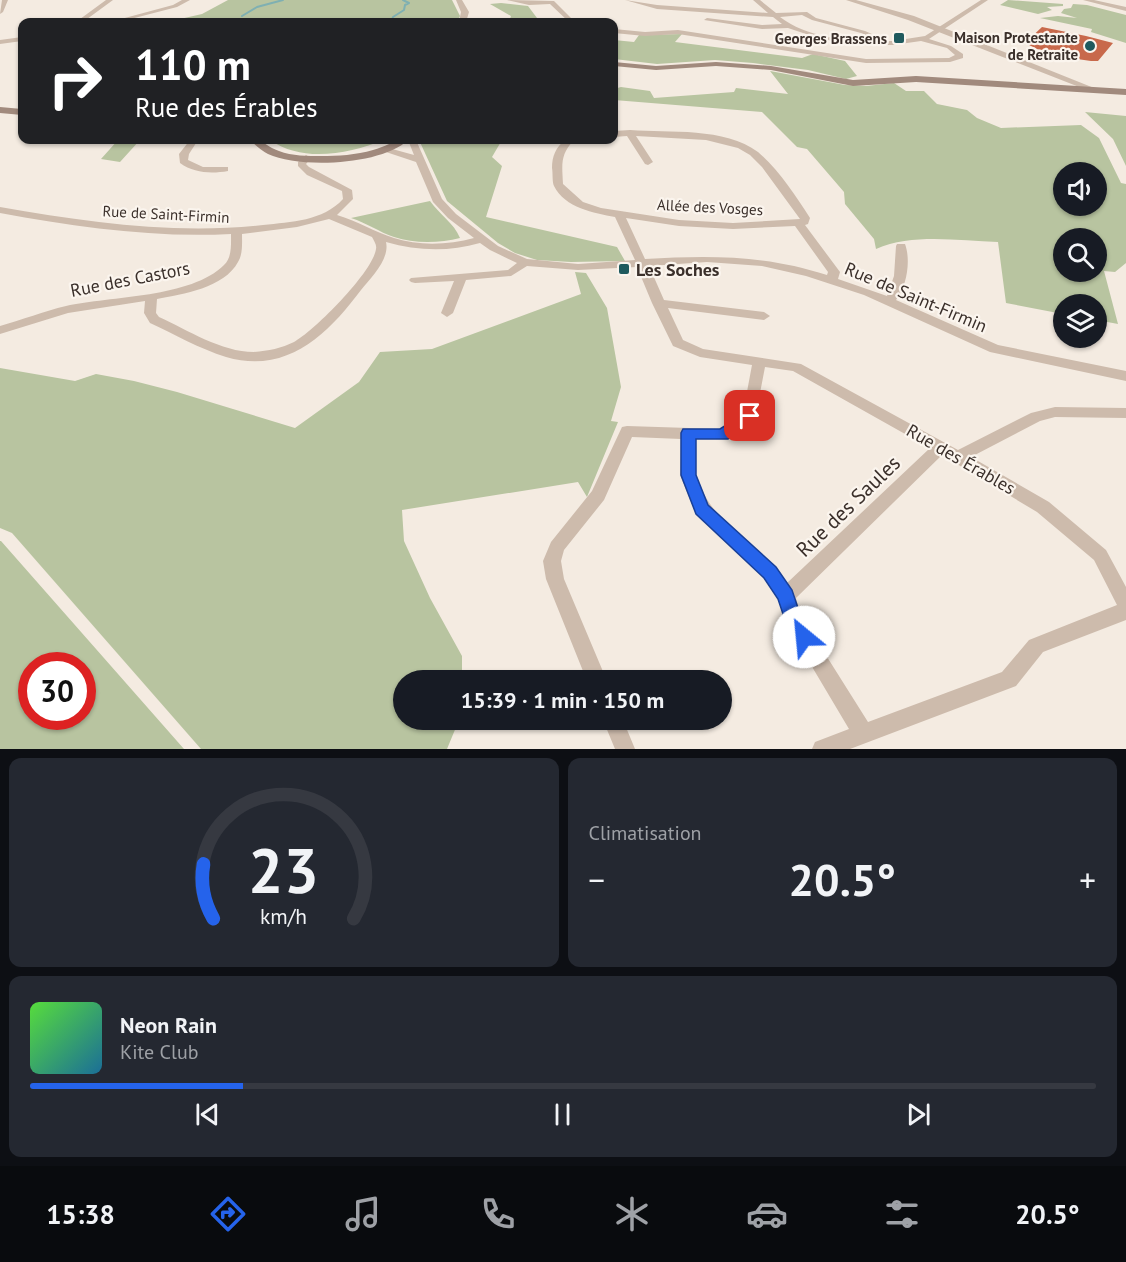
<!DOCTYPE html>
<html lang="fr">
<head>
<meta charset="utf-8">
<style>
  body { margin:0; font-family:"PT Sans",sans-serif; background:#242831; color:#f1f3f6; height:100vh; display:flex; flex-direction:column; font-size:22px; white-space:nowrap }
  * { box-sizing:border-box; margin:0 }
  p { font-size:20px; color:#9ea1a6 }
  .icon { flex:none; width:33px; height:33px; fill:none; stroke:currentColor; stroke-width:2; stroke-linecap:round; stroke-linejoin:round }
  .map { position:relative; height:749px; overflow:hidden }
  .drawer { display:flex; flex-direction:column; gap:9px; padding:9px; background:#0d0f14; flex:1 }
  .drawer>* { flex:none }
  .hud { position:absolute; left:18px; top:18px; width:600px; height:126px; border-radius:12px; box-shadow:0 2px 4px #0004; background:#202124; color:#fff; overflow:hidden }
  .tools { position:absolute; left:1053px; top:162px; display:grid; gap:12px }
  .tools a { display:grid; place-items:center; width:54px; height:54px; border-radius:50%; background:#171b24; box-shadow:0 2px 4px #0004; font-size:30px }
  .speed { position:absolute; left:18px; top:652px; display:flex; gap:12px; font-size:30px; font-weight:700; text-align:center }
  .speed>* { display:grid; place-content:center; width:78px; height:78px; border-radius:50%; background:#171b24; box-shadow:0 2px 4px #0004; line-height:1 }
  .speed .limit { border:9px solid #d22; background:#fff; color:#111 }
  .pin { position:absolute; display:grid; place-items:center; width:51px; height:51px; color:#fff; margin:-26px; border-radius:12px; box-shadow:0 3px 9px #0006 }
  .me { position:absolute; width:66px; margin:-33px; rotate:332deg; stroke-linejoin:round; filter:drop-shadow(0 0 4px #0008) }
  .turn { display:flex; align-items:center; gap:21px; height:126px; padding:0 18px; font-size:27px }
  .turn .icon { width:78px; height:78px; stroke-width:2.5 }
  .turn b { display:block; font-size:42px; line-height:51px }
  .big { font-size:45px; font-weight:700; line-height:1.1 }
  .drawer .widget { flex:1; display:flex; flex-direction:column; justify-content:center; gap:9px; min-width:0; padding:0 21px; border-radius:12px; background:#242831 }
  .drawer .dial { align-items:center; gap:0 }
  .dial svg { height:156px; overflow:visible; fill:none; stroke:#363941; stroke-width:7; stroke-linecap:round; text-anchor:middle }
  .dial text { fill:#f1f3f6; stroke:none }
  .song { display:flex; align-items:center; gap:18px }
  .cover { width:72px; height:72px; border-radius:9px; background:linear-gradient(135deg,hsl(110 70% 55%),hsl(200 70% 35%)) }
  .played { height:6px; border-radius:3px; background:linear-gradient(90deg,#2563eb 20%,#363941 20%) }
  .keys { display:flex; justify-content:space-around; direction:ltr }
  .heat { display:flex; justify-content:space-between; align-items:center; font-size:33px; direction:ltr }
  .drawer .tiles { flex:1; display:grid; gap:9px; grid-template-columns:1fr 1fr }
  .widget:last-child { grid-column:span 2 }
  .trip { position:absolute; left:393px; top:670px; width:339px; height:60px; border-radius:30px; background:#171b24; box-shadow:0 2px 4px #0004; font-weight:700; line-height:60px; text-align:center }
  .tab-bar { display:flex; height:96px; justify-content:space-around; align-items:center; background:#090b0e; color:#9ea1a6 }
  .tab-bar .icon { width:42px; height:42px }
  .tab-bar .active { color:#2563eb }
  .tab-bar b { font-size:27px; color:#f1f3f6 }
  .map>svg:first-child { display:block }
</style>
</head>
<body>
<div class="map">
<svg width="1126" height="749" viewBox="0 0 1126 749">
  <rect width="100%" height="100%" fill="#f4ebe1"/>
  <path fill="#b8c4a0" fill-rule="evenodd" d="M228 0H452L460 16 457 22H167L202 14Z
    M1008 0 1063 4V6L1047 7 1052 10 1038 14 1000 5Z
    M501 3 528 6 540 22H509L511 16 490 4Z
    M1073 4 1087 5 1126 15V43L1091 32 1092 29 1040 18 1058 16 1077 18 1061 13 1064 9 1071 8Z
    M682 34 675 42 802 58 813 54 845 61 857 76 846 79 808 70 753 63 715 60 657 64 614 59V40L634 42 639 35Z
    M770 71 845 85 866 86 894 83 906 91H924L937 104 967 110 977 118 1001 128 1081 125 1099 138 1121 183 1126 184V263L1115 272 1104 271 1118 324 1097 320 1096 304H1064L1063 314 1006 303 998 242C959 241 913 233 876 249L874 239 845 204 844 192 807 149 797 147 762 112 614 100V89L621 87 650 91 654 98 734 92 736 88 788 94ZM1064 172H1096V206H1064ZM1064 238H1096V272H1064Z
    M1085 112 1126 116V166L1113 139Z
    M118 140H140L120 162 101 159Z
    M270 140H269H384C348 154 303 163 270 140Z
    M419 140H502L492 157 502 166 486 217 617 247 625 261 571 262 537 260 515 253 498 243 447 201Z
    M430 201C440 215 454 223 460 238 440 243 415 244 394 237 379 232 367 223 351 218Z
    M575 272 586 273 607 308 621 387 611 421 618 422 587 497 578 482 402 510 404 541 430 598 462 656V681H404V720H459L447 749H201L12 533 0 528V368L75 381 96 374 134 381 177 392 295 428 359 382 380 352 432 349 581 294Z
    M0 541H1L184 749H0ZM32 666H82V717H32Z"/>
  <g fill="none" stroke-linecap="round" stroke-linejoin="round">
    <path stroke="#7fb0b2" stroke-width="2" d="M242 16 257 7 283 0
      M391 22 393 17 404 10 405 5 409 3 403 0"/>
  </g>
  <path fill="#c8694b" d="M1042 27 1086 36 1113 43 1098 61H1091L1077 59 1079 57 1037 49 1025 43Z"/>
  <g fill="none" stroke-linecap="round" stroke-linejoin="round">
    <path fill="#cdbbac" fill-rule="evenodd" d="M2 0H8L3 12 0 14Z
      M106 0H113L83 22H76Z
      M182 0H190L177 7 119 22H110L173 5Z
      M507 0 554 1 575 22H569L550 4 529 5Z
      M625 0 657 5 768 13 753 0H760L776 13 807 12 816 18 865 31 888 41H893L925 36 981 0H988L929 39 951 46 963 54V58L950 62 866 63 678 34 645 36 614 33V29L645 32 678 30 866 59 949 58 955 55 947 48 921 41 893 45H857L821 39 788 28 762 29 704 20 707 18 762 25 782 24 773 17 657 9ZM802 15 812 20 861 33 878 41C846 41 806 37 780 17Z
      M1083 0H1094L1126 7V11Z
      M22 37V41L0 44V40Z
      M630 130C669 133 725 127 758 152 778 169 796 196 810 218L808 224 805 225 840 272 838 279 887 296 894 276 896 246 897 244H905C911 260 907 286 896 300L998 345 1126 371V381L990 352 864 295 806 276 762 266 707 262 649 266 664 300 764 312 770 316 764 320 668 308 683 340 703 349 801 364 958 450 1031 413 1055 407 1126 408V418L1055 417 1040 421 971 457 1049 502 1106 550 1126 587V620L1043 652 1016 686 850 749H812L815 742 849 729 786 623 778 599 764 578 696 514 680 475 681 439 632 437 604 500 564 550 561 561 564 579 607 681H587L546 579 543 561 551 542 592 491 622 427 627 426 720 429 743 413 752 365 700 357 673 346 652 303 637 267 578 270 527 266 511 276 466 280 453 313 447 317 441 313 454 281 415 283 411 282 409 280 411 278 508 270 517 263 490 250 480 243C448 252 418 251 386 242 390 259 371 278 361 290 328 334 287 375 226 357 200 349 174 334 150 323L144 313 145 301 68 313 0 334V326C22 320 44 311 66 306 111 296 191 298 224 265 232 258 231 244 231 234 153 238 77 227 0 213V207C87 222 175 235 263 225 291 222 323 221 343 199L342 191 307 175 298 166V162L306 155 311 158 306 164 309 167 352 190 353 199 337 215C357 221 375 232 394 238 419 246 448 245 474 238L448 218 433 202 416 162 380 150 385 147 414 155 408 140H416L442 199 456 214 498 246 527 259 578 264 635 260 615 217C594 213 565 208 554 186 552 182 553 173 552 168 552 156 556 147 565 140H574C560 155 562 164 563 184L583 202 601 208 679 220 733 223 800 219 762 167 750 155 738 148 706 140 636 136 653 162 648 165 645 164 627 136 614 137V131ZM626 218 679 226 733 229 795 226 828 272 827 275C765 255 710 255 645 259ZM329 219 372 237C374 241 377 245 376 249 373 272 314 331 294 342 282 348 268 351 254 352 221 352 188 330 159 317L156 313 157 299C183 294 224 288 238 262 243 254 242 243 242 234L297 227ZM765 367 793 371 930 448 787 583C760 545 710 523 697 477 693 466 696 451 695 439H728L755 419ZM942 455 1037 512 1094 560 1117 605 1029 640 1002 672 868 722 800 614 796 598Z
      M190 140H198L189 154 188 160 203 167H228V171C211 174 194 173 180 163L179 154Z
      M603 720H623L635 749H615Z"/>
    <path fill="#cdbbac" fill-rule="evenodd" d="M456 0H462L469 12 466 22H459L461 12Z
      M846 0H856L914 16 1099 90 1092 92 908 20Z"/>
    <path fill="#a18a7d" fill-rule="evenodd" d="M614 62 656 66 716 62 771 66 853 80 916 76 1126 89V95L916 82 853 86 771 70 716 66 656 70 614 66Z
      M0 107 22 109V115L0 113Z
      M250 140C263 139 267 147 279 151 292 156 308 156 321 156 338 156 356 155 373 150 385 147 395 139 408 140 382 165 300 169 268 154 262 151 255 145 250 140Z"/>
  </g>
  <path fill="#2563eb" stroke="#184099" stroke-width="1.5" d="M750 410 757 416 755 419 728 439H696V475L708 505 776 567 792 590 800 614 814 637 811 643 804 645 797 643 786 623 778 599 764 578 696 514 681 475V433L683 429H720Z"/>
  <g fill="#1f5a5e" stroke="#fbf5ee" stroke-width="2">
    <rect x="893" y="32" width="12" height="12" rx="3"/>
    <circle cx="1090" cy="46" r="6"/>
    <rect x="618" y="263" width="12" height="12" rx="3"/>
  </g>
  <g text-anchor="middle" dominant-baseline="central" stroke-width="4.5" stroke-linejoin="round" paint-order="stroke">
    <g font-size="15" font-weight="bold" fill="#3b302b" stroke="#fbf5ee" text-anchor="end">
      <text x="1078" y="37">Maison Protestante<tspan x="1078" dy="17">de Retraite</tspan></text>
      <text x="887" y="38">Georges Brassens</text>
    </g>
    <g font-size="15" fill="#3b302b" stroke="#fbf5ee">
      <text transform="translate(710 207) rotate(3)">Allée des Vosges</text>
      <text transform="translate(166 214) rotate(3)">Rue de Saint-Firmin</text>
    </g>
    <g font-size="18" font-weight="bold" fill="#3b302b" stroke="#fbf5ee" text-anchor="start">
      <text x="636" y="269">Les Soches</text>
    </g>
    <g font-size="18" fill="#3b302b" stroke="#fbf5ee">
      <text transform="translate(130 279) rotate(-11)">Rue des Castors</text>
      <text transform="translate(916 297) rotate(23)">Rue de Saint-Firmin</text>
      <text transform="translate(961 459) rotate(30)">Rue des Érables</text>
    </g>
    <g font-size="21" fill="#3b302b" stroke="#fbf5ee">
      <text transform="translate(848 506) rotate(-44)">Rue des Saules</text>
    </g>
  </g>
</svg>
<div class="tools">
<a><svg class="icon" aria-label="sound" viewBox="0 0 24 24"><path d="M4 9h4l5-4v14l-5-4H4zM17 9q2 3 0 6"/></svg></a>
<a><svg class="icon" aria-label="search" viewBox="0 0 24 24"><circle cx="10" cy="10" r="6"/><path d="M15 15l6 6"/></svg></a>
<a><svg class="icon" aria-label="layers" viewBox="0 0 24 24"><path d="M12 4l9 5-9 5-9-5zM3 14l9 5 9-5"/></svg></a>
</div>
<div class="speed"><div class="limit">30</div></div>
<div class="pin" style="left:750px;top:416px;background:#d93025"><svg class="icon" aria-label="arrive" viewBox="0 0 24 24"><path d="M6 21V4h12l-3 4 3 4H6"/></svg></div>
<svg class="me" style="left:804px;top:637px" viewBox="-20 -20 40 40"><circle r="19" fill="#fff"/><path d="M0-13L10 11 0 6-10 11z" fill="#2563eb"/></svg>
<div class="trip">15:39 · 1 min · 150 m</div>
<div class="hud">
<div class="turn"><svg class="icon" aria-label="right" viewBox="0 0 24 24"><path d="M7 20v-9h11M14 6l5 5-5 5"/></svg><div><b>110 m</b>Rue des Érables</div></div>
</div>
</div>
<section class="drawer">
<div class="tiles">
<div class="widget dial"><svg viewBox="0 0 100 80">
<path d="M14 69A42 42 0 1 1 86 69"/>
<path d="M14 69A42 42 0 0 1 9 41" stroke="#2563eb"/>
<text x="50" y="56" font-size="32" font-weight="700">23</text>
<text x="50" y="72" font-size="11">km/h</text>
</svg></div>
<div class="widget"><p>Climatisation</p>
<div class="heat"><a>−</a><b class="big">20.5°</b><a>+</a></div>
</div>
<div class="widget">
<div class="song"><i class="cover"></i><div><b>Neon Rain</b><p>Kite Club</p></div></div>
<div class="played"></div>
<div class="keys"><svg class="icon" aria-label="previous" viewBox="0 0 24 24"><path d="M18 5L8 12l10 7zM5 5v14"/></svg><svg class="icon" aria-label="pause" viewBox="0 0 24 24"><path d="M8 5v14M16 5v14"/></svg><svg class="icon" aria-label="next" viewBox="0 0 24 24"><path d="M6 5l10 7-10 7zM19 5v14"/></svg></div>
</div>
</div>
</section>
<nav class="tab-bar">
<b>15:38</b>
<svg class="icon active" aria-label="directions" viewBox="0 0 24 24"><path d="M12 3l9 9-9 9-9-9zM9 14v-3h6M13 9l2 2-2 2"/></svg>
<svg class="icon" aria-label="music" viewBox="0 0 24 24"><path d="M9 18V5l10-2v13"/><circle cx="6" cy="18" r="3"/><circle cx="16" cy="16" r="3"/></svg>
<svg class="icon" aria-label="phone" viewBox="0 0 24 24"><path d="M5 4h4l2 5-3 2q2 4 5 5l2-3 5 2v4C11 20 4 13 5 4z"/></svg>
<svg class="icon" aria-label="climate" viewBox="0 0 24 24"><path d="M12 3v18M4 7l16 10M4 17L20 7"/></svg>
<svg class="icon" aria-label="car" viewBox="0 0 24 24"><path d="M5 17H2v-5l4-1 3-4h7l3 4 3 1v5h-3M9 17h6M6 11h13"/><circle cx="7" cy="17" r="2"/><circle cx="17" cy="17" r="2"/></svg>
<svg class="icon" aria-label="filters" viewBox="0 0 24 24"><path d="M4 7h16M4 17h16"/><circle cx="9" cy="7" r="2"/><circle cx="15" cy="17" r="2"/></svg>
<b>20.5°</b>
</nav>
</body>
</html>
